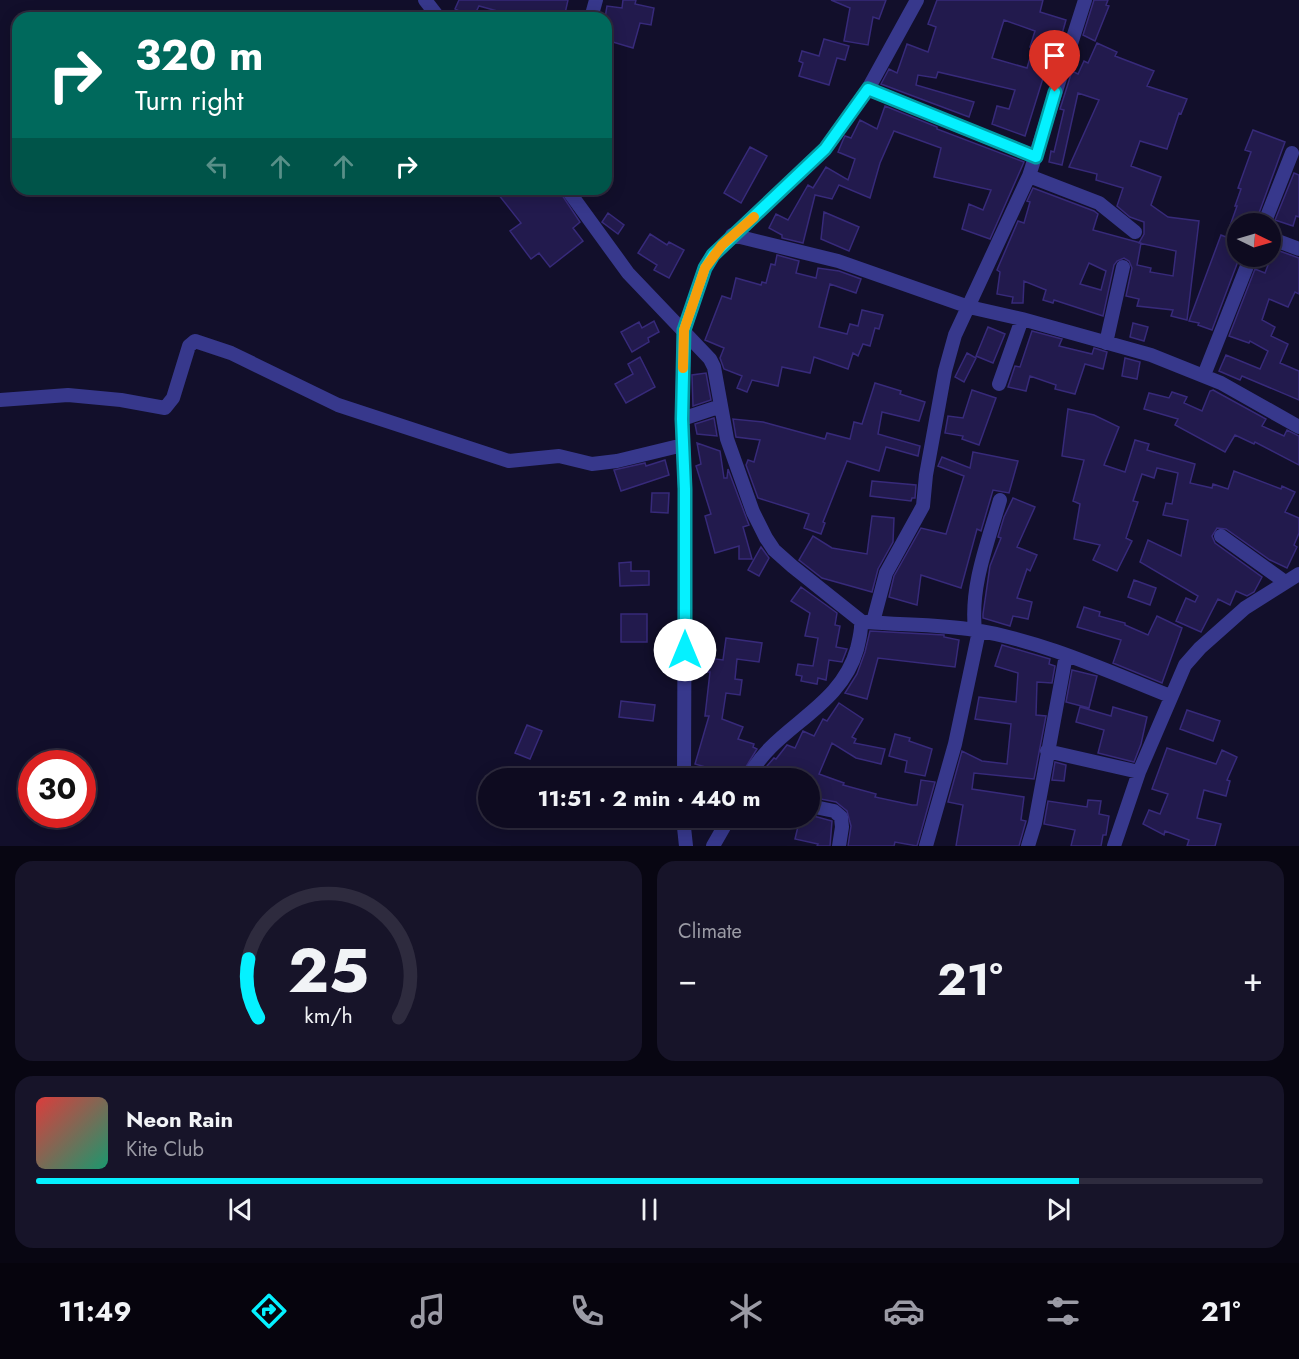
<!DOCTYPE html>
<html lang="en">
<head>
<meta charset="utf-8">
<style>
  body { margin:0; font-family:Jost,sans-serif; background:#171429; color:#f1f3f6; height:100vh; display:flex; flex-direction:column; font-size:22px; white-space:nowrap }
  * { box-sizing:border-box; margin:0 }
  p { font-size:20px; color:#9b9ba5 }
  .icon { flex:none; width:33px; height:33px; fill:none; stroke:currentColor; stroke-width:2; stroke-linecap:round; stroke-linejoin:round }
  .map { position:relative; height:846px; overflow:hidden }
  .drawer { display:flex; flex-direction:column; gap:15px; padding:15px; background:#080612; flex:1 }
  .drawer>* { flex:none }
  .top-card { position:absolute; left:12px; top:12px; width:600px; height:183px; border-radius:18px; box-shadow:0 3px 15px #0003,0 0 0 2px #2e2b3e; background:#00695c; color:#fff; overflow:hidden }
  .needle { width:39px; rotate:95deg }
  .tools { position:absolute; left:1227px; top:213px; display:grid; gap:12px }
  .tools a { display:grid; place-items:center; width:54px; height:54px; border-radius:50%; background:#0e0b20; box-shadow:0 3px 15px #0003,0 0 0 2px #2e2b3e; font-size:30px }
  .speed { position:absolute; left:18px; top:750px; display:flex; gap:12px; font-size:30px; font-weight:700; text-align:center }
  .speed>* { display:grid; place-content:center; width:78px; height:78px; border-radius:50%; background:#0e0b20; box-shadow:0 3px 15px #0003,0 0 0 2px #2e2b3e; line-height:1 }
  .speed .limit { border:9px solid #d22; background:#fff; color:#111 }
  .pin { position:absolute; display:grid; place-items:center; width:51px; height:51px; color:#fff; margin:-62px -26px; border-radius:50% 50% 50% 0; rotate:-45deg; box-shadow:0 0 6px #0007 }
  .pin .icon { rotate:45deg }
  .me { position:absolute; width:66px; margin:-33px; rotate:0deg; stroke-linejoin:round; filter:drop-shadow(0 0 4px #0008) }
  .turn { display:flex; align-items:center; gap:21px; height:126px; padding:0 24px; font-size:27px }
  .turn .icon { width:78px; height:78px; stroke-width:2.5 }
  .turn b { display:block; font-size:42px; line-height:51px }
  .lanes { display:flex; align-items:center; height:57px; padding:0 24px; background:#0003; justify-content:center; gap:30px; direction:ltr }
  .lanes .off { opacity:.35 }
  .big { font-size:45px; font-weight:700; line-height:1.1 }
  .drawer .widget { flex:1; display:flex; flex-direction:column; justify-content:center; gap:9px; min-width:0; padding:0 21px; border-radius:18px; background:#171429 }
  .drawer .dial { align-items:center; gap:0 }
  .dial svg { height:156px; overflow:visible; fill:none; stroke:#2e2b3e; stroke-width:7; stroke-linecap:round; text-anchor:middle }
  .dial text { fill:#f1f3f6; stroke:none }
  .song { display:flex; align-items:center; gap:18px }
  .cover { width:72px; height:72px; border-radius:9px; background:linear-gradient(135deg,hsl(0 70% 55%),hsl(160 70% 35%)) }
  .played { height:6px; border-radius:3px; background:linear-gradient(90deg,#05f1ff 85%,#2e2b3e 85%) }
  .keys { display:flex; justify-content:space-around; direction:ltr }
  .heat { display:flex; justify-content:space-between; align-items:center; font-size:33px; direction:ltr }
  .drawer .tiles { flex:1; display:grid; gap:15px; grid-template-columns:1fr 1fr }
  .widget:last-child { grid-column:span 2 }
  .trip { position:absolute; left:478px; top:768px; width:342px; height:60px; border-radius:30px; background:#0e0b20; box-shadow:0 3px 15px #0003,0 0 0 2px #2e2b3e; font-weight:700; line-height:60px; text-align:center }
  .menu { display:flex; height:96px; justify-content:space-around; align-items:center; background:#06040d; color:#9b9ba5 }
  .menu .icon { width:42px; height:42px }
  .menu .current { color:#05f1ff }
  .menu b { font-size:27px; color:#f1f3f6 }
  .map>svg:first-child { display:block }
</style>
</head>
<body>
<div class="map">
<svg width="1299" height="846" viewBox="0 0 1299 846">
  <rect width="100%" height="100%" fill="#120f2b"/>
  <path fill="#221a4d" stroke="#372a7a" stroke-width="1.5" fill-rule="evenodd" d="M459 0H568L564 18H523L479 6 473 18 455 9Z
    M623 0H636L635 4 654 8 651 25 640 23 633 48 606 40 609 20 605 18 607 6 622 8Z
    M831 0H886L879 19 873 17 868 45 844 41 850 8Z
    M937 0H1043L1040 12 1066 20 1062 34 1055 32 1048 57 1057 59 1051 79 1044 75 1025 136 992 124 997 106 1009 109 1015 90 938 72 936 78 918 75 916 85 974 102 969 117 881 84 889 69 897 73 907 44 928 52 936 27 928 24ZM1004 20 1035 31 1030 47 1033 48 1027 68 992 58Z
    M1094 0H1108L1106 5 1109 6 1095 41 1083 35Z
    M824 39 849 46 845 60 837 58 829 85 799 76 803 63 799 61 802 51 819 56Z
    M1097 43 1117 52 1115 56 1154 71 1147 86 1187 99 1181 114 1179 113 1167 149 1140 141 1131 166 1161 177 1151 205 1168 217 1199 221 1187 320 1171 316 1173 310 1137 306 1139 299 1126 296 1132 268 1129 261 1124 258 1117 261 1114 265 1103 316 1054 300 1053 303 1043 300 1046 290 1024 281 1023 303H1012L1013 297 997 294 1000 272 997 270 1018 221 1024 223 1030 202 1027 201 1033 188 1094 211 1098 214 1093 230 1141 243 1137 265 1151 268 1150 272 1173 276 1176 251 1139 243 1144 234V222L1130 217 1117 206 1123 188 1096 180 1097 174 1069 167 1099 100 1078 93 1062 165 1049 162 1051 151 1054 152 1064 110 1060 109 1072 71 1078 74 1084 61 1088 63ZM1089 263 1106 271 1101 290 1080 284Z
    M885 106 937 127V129L1024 162 990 239 962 229 969 204 983 210 991 190 934 177 941 148 894 131 880 163 870 198 839 185 832 199 815 195 803 243 782 238V235L769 228 776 214 788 220 808 185 813 188 826 167 848 180 855 159 838 152 843 140 845 136 851 138 860 120 877 129Z
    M1253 130 1285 142 1255 224H1238V256H1240L1212 330 1198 325 1199 323 1189 321 1221 235 1226 237 1237 206H1235L1241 189 1238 188 1251 152 1245 150Z
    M750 147 767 156 741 203 724 193Z
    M1294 173 1299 175V217L1296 216 1293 226 1275 220Z
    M494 189H558L580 222 573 228 583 241 550 267 539 253 531 259 510 231 521 223Z
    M824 212 859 227 849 251 821 239Z
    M608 213 624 225 618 234 602 222Z
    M650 234 667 245 669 242 684 250 669 278 654 270 657 265 638 253Z
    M1274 249 1299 258V294L1295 292 1288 307 1269 299 1262 320 1275 327 1271 336 1288 344 1280 363 1299 371V400L1242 376 1240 380 1219 371 1226 355 1260 369 1268 351 1250 341 1249 343 1229 336 1255 269 1265 273Z
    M777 255 799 261 796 273 816 278 818 268 839 271 861 279 856 293 830 284 819 327 847 334 850 324 858 326 862 310 883 315 879 329 875 328 870 346 863 344 858 356 853 353 848 369 814 357 810 373 782 367 778 386 752 380 747 392 737 388 742 376 724 369 720 358 724 348 705 340 722 296 731 299 736 278 761 285 762 282 766 283 771 264 775 265Z
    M654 321 659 332 648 338 649 342 632 352 621 332 639 322 642 328Z
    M1133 323 1148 327 1144 341 1130 337Z
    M988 327 1005 334 993 363 976 356Z
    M1032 331 1062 339 1059 346 1092 354 1094 348 1107 352 1103 369 1085 364 1075 394 1055 389 1056 385 1030 376 1026 391 1008 387 1015 366 1020 367Z
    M967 353 976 358 964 382 955 377Z
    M640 357 655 387 626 403 615 384 633 374 628 364Z
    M1125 358 1140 362 1137 379 1122 376Z
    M706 373 711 400 693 406 692 375Z
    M875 383 901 391 900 394 925 402 919 421 882 412 878 434 920 446 918 456 886 447 879 471 847 461 823 522 825 523 821 534 804 528 809 514 758 498 746 465 748 460 754 462 760 440 736 437 733 419 763 422 825 439 827 433 850 439 854 422 862 424Z
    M972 390 996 398 979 445 962 439 963 436 945 433 948 416 963 418Z
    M1213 390 1266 419 1262 426 1284 436 1287 430 1299 436V465L1255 442 1254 444 1235 435 1225 452 1175 425 1178 419 1144 409 1149 393 1169 398 1172 392 1187 397 1184 403 1202 411 1210 391Z
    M1068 409 1094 415 1119 427 1104 465 1125 472 1135 440 1149 444 1147 450 1195 464 1190 483 1212 488 1213 484 1228 489 1234 471 1281 489 1282 486 1295 492 1285 512 1299 518V533L1294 545 1297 547 1287 568 1270 560 1226 529 1217 528 1212 536 1215 543 1262 577 1254 592 1247 596 1236 591 1230 605 1218 599 1201 632 1176 621 1186 598 1195 602 1198 596 1140 562 1148 540 1181 556 1188 520 1163 515 1166 503 1172 504 1178 473 1157 468 1154 478 1142 474 1133 501 1138 502 1126 538 1132 541 1117 571 1093 560 1100 545 1074 539 1080 504 1073 501 1084 460 1062 456Z
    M714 418 717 436 697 434 695 424Z
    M697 443 720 451 724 478H727L728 469 749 525 743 527 752 559H739V546L715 553 705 516 711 514 696 466 701 464Z
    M973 452 1018 461 1009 493 993 490 981 531 977 529 961 588 921 575 917 605 889 597 894 576 921 528 946 534 964 476 938 466 942 457 970 468Z
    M665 460 669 475 621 491 614 470 645 463 646 466Z
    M872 481 916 485 915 498H912L911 501 870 496Z
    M652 493H669L668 513 651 512Z
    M1013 498 1035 507 1017 547 1037 555 1030 571 1027 569 1017 598 1032 602 1028 619 1013 616 1010 626 983 618V614L990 566 1001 538 998 537 1004 517Z
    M872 516 894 518 893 542 878 569 872 592 822 578 799 560 813 536 832 548 867 554Z
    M761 547 769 558 759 576 748 570Z
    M631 562V571H649V585L620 586 619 563Z
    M1134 580 1156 588 1150 605 1128 597Z
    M801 587 837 613 835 625 840 626 836 647 847 649 842 662 829 660 826 680 818 678 817 684 801 681 802 676 796 675 798 664 813 666 818 638 805 636 810 613 791 601Z
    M1084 607 1100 612 1099 616 1125 623V625L1148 635 1157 616 1182 628 1162 683 1113 663 1121 640 1077 627Z
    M621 614H647V642H621Z
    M870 631 944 635V637L959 640 955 667 878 658 867 699 845 693 857 674 865 652Z
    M726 638 762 643 759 662 737 659 735 679 742 680 740 695 726 693 722 719 743 727 738 739 754 744 753 747 757 749 739 778H707L709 768 695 764 709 716H705L710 672H706L708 658 723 660Z
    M1002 645 1050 659 1049 664 1055 666 1052 683 1037 682 1036 715 1046 716 1034 779 974 773 972 789 1024 797 1021 820 1026 821 1019 846H956L963 805 948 802 962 751 982 761 1007 764 1011 724 975 719 979 697 1016 702 1018 673 995 666Z
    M1072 670 1097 676 1089 708 1066 702Z
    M621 701 655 705 653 721 619 717Z
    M839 703 863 719 852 737 856 739 854 743 885 749 881 764 856 758 832 743 819 774 844 783 843 785 876 794 875 797 912 805H917L921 780 935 782 917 846 895 842 894 846H848L851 826 847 811 836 802 810 797V778H758L767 766 774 758 776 759 787 745 795 748 803 731 814 736 823 719 827 721Z
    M1080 707 1111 716 1113 707 1147 717 1141 744 1134 762 1098 753 1104 730 1076 722Z
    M1187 710 1220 721 1213 741 1180 729Z
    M527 725 542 731 530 759 515 753Z
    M895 734 910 738 909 741 932 749 925 776 905 772 907 761 889 756Z
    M1167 748 1216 764 1222 750 1237 757 1227 780 1230 781 1226 796 1204 790 1197 818 1221 824 1215 846H1187L1189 840 1165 831 1164 835 1143 824 1149 810 1160 814 1168 794 1152 789Z
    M1055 762 1066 765 1064 781 1052 780Z
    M1088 800 1101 801 1099 814 1109 816 1106 835H1103L1101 846H1071L1075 830 1044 824 1048 801 1087 807Z
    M810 815 832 821 830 846H817L818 844 795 839 800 818H810Z"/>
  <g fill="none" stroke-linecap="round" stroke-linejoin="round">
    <path stroke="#37388c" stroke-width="14" d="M425 0 439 18
      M591 18 596 0
      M868 89 1036 157
      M1029 176 1099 203 1135 232
      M567 189 628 273 710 359 714 367 727 439 753 512 766 538 774 550 792 566 861 621C862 630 859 640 857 649 840 710 774 726 748 778
      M1264 224 1292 153
      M732 235 838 261 969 307 1022 319 1151 355 1221 383 1299 427
      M1270 238 1299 249
      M1106 343 1123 267
      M1204 375 1251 256
      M999 384 1022 319
      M0 400 68 395 121 400 165 408 173 398 189 346 195 341 231 353 338 405 509 461 559 456 592 464 617 461 683 445
      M682 419 721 406
      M1221 536 1285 582
      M866 622C902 625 939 624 975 630 1043 641 1107 671 1170 696
      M873 622 886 573 923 506 926 475 945 371 955 335 1029 176 1085 0
      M975 630C970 586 988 542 1000 500
      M1047 751 1139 772
      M684 778 685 489 682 419 684 330 705 268 713 255 825 149 868 89 917 0
      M810 806 834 811 841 817 842 827 839 846
      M683 818 686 846
      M713 846 729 818
      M926 846 955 744 979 631
      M1028 846 1035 823 1066 655
      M1114 846 1139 772 1185 665 1200 648 1245 608 1299 574"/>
  </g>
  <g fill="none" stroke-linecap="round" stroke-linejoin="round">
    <defs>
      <path id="route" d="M685 650V489L682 419 684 330 705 268 713 255 825 149 868 89 1036 157 1055 92"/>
    </defs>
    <use href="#route" stroke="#039da6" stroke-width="15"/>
    <use href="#route" stroke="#05f1ff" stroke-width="10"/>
    <path stroke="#f59e0b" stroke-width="10" d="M683 368 684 330 705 268 722 245 754 217"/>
  </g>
</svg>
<div class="tools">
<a><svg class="needle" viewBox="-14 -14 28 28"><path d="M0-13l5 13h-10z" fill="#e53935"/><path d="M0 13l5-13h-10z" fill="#9b9ba5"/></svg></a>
</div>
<div class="speed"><div class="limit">30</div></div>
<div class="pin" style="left:1055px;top:92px;background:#d93025"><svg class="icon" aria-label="arrive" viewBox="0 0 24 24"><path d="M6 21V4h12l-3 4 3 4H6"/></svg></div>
<svg class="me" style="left:685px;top:650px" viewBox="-20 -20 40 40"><circle r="19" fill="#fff"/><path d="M0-13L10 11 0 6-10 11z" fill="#05f1ff"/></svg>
<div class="trip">11:51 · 2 min · 440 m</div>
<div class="top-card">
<div class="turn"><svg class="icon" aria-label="right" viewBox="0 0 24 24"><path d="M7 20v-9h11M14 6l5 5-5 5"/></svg><div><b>320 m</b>Turn right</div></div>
<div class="lanes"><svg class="icon off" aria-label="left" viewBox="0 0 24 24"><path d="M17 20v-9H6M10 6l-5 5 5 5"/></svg><svg class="icon off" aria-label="ahead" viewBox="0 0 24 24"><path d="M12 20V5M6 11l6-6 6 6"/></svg><svg class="icon off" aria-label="ahead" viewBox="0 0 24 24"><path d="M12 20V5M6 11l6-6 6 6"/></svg><svg class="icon" aria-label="right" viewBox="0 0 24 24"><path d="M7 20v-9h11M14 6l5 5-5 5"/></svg></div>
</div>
</div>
<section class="drawer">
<div class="tiles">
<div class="widget dial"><svg viewBox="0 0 100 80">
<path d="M14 69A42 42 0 1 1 86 69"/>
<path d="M14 69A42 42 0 0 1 9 39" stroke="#05f1ff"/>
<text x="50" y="56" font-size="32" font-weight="700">25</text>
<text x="50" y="72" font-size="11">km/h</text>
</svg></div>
<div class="widget"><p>Climate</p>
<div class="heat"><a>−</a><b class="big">21°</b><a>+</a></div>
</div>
<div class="widget">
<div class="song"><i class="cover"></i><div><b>Neon Rain</b><p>Kite Club</p></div></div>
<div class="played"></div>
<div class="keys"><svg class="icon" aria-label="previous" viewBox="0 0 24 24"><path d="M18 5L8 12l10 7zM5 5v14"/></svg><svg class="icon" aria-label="pause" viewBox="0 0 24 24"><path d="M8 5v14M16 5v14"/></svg><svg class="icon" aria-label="next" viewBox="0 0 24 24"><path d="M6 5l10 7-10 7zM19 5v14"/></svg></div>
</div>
</div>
</section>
<nav class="menu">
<b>11:49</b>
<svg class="icon current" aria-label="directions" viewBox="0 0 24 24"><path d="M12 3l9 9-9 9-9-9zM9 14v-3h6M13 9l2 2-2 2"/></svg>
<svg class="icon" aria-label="music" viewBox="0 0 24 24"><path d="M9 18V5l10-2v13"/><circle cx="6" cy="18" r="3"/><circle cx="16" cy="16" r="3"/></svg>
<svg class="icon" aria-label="phone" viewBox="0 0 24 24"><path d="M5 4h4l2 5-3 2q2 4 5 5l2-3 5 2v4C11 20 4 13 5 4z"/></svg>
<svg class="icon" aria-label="climate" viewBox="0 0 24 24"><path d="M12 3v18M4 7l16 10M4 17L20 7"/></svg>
<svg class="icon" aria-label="car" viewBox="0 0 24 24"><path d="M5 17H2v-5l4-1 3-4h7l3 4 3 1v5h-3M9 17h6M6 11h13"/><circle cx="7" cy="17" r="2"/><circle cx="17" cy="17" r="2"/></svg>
<svg class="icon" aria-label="filters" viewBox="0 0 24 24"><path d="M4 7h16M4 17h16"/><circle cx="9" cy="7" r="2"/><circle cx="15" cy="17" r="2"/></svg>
<b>21°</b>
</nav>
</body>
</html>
